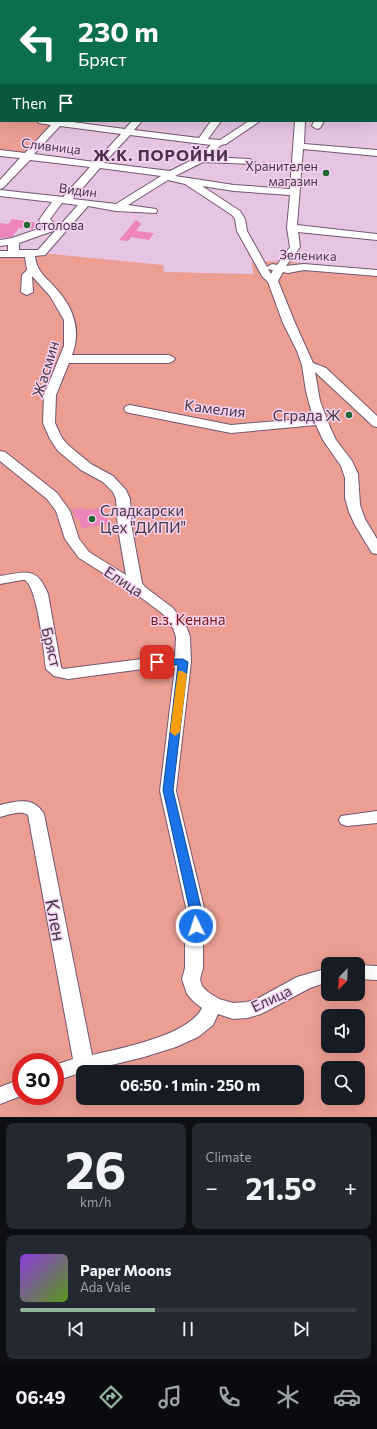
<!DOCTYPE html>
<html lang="en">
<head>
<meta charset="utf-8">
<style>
  body { margin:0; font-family:Commissioner,sans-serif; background:#242831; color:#f1f3f6; height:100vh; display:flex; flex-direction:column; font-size:15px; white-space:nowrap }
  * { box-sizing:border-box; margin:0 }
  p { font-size:13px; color:#9ea1a6 }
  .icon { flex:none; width:22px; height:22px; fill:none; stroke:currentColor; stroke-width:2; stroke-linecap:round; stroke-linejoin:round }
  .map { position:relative; height:1117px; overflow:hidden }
  .drawer { display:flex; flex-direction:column; gap:6px; padding:6px; background:#0d0f14; flex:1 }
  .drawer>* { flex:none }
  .guide { position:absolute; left:0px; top:0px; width:377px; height:122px; box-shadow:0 4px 16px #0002; background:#0b6e4f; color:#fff; overflow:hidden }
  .needle { width:26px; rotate:203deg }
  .controls { position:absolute; left:321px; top:957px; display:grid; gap:8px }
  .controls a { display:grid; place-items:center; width:44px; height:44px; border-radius:8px; background:#171b24; box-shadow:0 4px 16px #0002; font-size:20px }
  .speed { position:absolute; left:12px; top:1053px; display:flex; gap:8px; font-size:20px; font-weight:700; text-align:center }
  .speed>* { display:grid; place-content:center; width:52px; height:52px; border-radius:50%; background:#171b24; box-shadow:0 4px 16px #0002; line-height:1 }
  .speed .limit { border:6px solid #d22; background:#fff; color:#111 }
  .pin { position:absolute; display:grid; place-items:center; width:34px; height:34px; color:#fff; margin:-17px; border-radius:8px; box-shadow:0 2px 6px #0006 }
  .me { position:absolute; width:44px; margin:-22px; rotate:356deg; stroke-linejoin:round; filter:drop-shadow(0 0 3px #0008) }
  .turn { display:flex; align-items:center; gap:14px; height:84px; padding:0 12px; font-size:18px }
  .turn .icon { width:52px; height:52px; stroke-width:2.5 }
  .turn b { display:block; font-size:28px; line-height:34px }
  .then { display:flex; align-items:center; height:38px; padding:0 12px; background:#0003; gap:8px; font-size:15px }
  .big { font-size:30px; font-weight:700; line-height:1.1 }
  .drawer .tile { flex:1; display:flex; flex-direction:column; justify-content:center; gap:6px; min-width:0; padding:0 14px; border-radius:8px; background:#242831 }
  .drawer .dial { align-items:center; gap:0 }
  .dial b { font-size:52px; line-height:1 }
  .song { display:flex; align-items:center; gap:12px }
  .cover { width:48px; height:48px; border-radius:6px; background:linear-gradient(135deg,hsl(270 70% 55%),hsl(90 70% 35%)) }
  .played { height:4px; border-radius:2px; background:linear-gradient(90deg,#94b49f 40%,#363941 40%) }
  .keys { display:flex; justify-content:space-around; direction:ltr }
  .heat { display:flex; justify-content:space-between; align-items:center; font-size:22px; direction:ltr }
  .drawer .tiles { flex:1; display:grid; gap:6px; grid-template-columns:1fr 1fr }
  .tile:last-child { grid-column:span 2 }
  .trip { position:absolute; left:76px; top:1065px; width:228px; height:40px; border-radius:8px; background:#171b24; box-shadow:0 4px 16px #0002; font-weight:700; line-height:40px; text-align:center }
  .menu { display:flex; height:64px; justify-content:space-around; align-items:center; background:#090b0e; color:#9ea1a6 }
  .menu .icon { width:28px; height:28px }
  .menu .active { color:#94b49f }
  .menu b { font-size:18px; color:#f1f3f6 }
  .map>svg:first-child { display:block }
</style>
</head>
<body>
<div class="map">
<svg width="377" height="1117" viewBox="0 0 377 1117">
  <rect width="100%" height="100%" fill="#e6c5e3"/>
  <path fill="#ec9e92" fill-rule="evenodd" d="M0 117 1 121H31L56 124 27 156 0 152Z
    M41 253 163 265 164 272 253 274 252 261 291 262 377 273V1117H0V254ZM328 964H358V994H328ZM328 1016H358V1046H328ZM21 1062H55V1096H21ZM328 1068H358V1098H328ZM83 1072H297V1098H83Z"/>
  <path fill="#ed85bb" d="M12 219 38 223 32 229 19 228 12 237 0 238V223L8 224Z
    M136 220 141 224 136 231 154 233 149 240 131 237 128 241 119 240Z
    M84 508 85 510 103 508 109 524 82 528 79 519 75 518 72 509Z"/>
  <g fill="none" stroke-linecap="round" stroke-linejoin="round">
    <defs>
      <path id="minor" d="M20 0H29L30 1H21Z
        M126 0H136L137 1H127Z
        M184 0H192V1H184Z
        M207 0H215L216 1H208Z
        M252 0H260V1H252Z
        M297 0H305V1H297Z
        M373 0H377V4L376 1Z
        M0 12H1V16H0Z
        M376 14H377V18H376Z
        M0 32H1V36H0Z
        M376 37H377V41H376Z
        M0 48H1V54H0Z
        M377 58V64L376 65V59Z
        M0 76 1 77V83L0 82Z
        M376 79 377 80V86L376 85Z
        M1 89V95L0 96V90Z
        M376 107H377V113H376Z
        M0 113H1V119H0Z
        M37 121H65L125 129 132 121H142L134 130 199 138 211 121H221L208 139 220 140 249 121H260L226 144 221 145 210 157 250 159 255 162 253 164 203 162 175 176 234 185 290 189 295 121H305L304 144 377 150V156L303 149 297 225 377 234V240L298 232 300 247 286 266 304 264 377 270V276L304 270 288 273 283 272 278 281 295 323 313 363 326 368 377 416V427L373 426 315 372 320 401 330 427 336 440 352 461 358 474 360 505 365 519 377 539V554L372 553 355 525 349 512 345 498V478L341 466 323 440 316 425 231 433 130 413 126 412 124 409 126 406 130 405 231 425 313 418 306 391 302 365 297 351 283 323 268 282 262 276 237 231 235 219 232 215 185 184 168 180 128 205 156 209 157 211 156 213 116 211 88 206 45 255 35 256C37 274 48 278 59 292 74 310 81 332 72 355H169L173 357 175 359 173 361 169 363H69L56 395 55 423 62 438 68 445 91 464 113 476 126 490 130 499 132 529 142 583 145 587 173 608 187 628 190 637 191 662 176 791 205 912 203 934V968L200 979 202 986 208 992 219 999 233 1003 247 1002 255 1000 297 977 328 968V982L310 988 261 1014 247 1018 233 1019 218 1014 213 1025 198 1037 176 1047 144 1057 83 1072 55 1081V1065L73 1059 28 815C21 810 8 815 0 817V805C17 801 34 796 44 814L92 1055C121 1048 188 1036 202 1008L194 1002 187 994 182 979 185 968V934L187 912 160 791 175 667 150 668 68 679 54 676 46 669C44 652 38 589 25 580H22L0 584V576C25 572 37 566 48 594L61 667 63 669 150 658 175 657 176 637 173 628 163 614 135 593 79 558 65 539 56 511 47 499 0 461V451L5 452 57 493 70 511 79 539 89 552 126 575 118 529 116 499 113 492 103 482 81 470 58 451 50 439 43 423 44 395 64 346V320L50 296 32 276 33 292 27 295 21 292 22 275 27 270 25 257H0V251H8V245L0 246V240L12 238 44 227 39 220 52 202 0 196V190L63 197 90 167 30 160 3 188 0 189V180L20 158 0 156V150L25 153 51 125 39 123ZM60 126 121 134 95 162 34 154ZM130 135 211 145 198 157 170 171 104 163ZM100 168 161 176 116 204 73 199ZM202 186 234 191 290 195 287 228 290 247 277 265 272 264 267 267 247 231 245 219 240 211ZM62 203 78 205 38 250H19V243L53 231 55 225 50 219ZM268 269 273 270 271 274Z
        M314 121H324L320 128 317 129 312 126Z
        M377 811V823L347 826 341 824 339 820 341 816Z
        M358 965 377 966V980L358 979Z
        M21 1079V1096L0 1104V1087Z"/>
    </defs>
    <use href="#minor" stroke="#735671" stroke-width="2"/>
    <use href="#minor" fill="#fff" fill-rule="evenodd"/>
  </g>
  <path fill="#1a73e8" stroke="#114b97" d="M157 659H183L188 662 173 790 202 912V926L200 929 196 930 192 929 190 926V912L163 790 178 665H153L152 662 153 660Z"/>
  <path fill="#f59e0b" d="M178 671H182L187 674 180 732 175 736 170 732Z"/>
  <g fill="#226834" stroke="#f4d2f1" stroke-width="1.5">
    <circle cx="326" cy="173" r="4"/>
    <circle cx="27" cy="225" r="4"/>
    <circle cx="349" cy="415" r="4"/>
    <circle cx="92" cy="519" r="4"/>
  </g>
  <g text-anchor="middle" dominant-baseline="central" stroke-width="3" stroke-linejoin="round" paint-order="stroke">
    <g font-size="13" fill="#443643" stroke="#f4d2f1">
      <text transform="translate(51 146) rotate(7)">Сливница</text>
      <text transform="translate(78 190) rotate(8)">Видин</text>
      <text transform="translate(308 255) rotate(2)">Зеленика</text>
    </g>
    <g font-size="13" fill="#443643" stroke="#f4d2f1" text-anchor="end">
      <text x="318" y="166">Хранителен<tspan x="318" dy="15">магазин</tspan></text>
      <text x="35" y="225" text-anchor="start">столова</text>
    </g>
    <g font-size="15" fill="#443643" stroke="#f4d2f1">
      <text transform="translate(45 369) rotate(-73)">Жасмин</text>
      <text transform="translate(215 408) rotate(7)">Камелия</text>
      <text transform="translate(124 581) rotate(33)">Елица</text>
      <text transform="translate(52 647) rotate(76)">Бряст</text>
      <text transform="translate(271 998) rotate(-25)">Елица</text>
    </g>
    <g font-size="15" fill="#443643" stroke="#f4d2f1" text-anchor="end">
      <text x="341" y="415">Сграда Ж</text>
      <text x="100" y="510" text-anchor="start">Сладкарски<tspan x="100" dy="17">Цех "ДИПИ"</tspan></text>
    </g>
    <g font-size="15" fill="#7d1711" stroke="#f4d2f1">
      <text x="188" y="619">в.з. Кенана</text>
    </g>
    <g font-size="16" font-weight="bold" letter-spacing="1" fill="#4c314b" stroke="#f4d2f1">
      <text x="161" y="154">Ж.К. ПОРОЙНИ</text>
    </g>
    <g font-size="18" fill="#443643" stroke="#f4d2f1">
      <text transform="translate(56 920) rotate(79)">Клен</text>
    </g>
  </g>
</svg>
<div class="controls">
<a><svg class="needle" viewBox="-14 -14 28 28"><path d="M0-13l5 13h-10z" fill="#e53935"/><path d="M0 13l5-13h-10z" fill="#9ea1a6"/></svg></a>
<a><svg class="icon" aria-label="sound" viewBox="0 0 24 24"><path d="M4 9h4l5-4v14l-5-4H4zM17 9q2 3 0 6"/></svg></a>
<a><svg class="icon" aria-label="search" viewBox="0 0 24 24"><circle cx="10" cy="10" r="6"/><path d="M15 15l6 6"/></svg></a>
</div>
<div class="speed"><div class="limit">30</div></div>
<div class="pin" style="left:157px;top:662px;background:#d93025"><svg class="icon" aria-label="arrive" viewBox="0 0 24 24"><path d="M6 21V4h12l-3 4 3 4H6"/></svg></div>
<svg class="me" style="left:196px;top:926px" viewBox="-20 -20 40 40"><circle r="17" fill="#1a73e8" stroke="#fff" stroke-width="3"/><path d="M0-11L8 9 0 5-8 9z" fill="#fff"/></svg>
<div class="trip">06:50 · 1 min · 250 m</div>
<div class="guide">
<div class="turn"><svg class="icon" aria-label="left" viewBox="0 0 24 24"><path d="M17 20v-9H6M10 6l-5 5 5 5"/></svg><div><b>230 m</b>Бряст</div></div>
<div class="then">Then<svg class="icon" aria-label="arrive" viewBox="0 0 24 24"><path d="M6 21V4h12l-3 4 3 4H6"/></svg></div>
</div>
</div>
<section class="drawer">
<div class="tiles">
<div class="tile dial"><b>26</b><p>km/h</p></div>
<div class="tile"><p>Climate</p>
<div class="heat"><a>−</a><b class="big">21.5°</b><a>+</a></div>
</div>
<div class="tile">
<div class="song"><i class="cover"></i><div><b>Paper Moons</b><p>Ada Vale</p></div></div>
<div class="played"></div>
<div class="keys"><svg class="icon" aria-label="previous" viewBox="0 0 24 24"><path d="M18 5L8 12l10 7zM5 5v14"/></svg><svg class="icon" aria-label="pause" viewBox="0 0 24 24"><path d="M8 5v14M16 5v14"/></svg><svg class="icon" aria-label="next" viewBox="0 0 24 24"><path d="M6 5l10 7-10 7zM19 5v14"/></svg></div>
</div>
</div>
</section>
<nav class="menu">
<b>06:49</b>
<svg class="icon active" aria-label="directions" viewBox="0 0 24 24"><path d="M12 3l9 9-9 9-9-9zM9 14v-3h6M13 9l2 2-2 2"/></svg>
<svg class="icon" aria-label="music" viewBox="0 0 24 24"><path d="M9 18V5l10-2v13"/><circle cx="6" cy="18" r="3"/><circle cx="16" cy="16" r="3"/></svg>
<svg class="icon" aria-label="phone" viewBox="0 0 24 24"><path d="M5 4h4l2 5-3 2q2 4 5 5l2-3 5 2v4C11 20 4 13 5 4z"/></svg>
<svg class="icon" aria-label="climate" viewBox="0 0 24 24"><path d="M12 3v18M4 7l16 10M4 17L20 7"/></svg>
<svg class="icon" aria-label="car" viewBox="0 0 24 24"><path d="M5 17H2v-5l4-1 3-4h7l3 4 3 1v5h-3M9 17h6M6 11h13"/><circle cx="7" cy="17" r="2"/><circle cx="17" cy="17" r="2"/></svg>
</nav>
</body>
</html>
